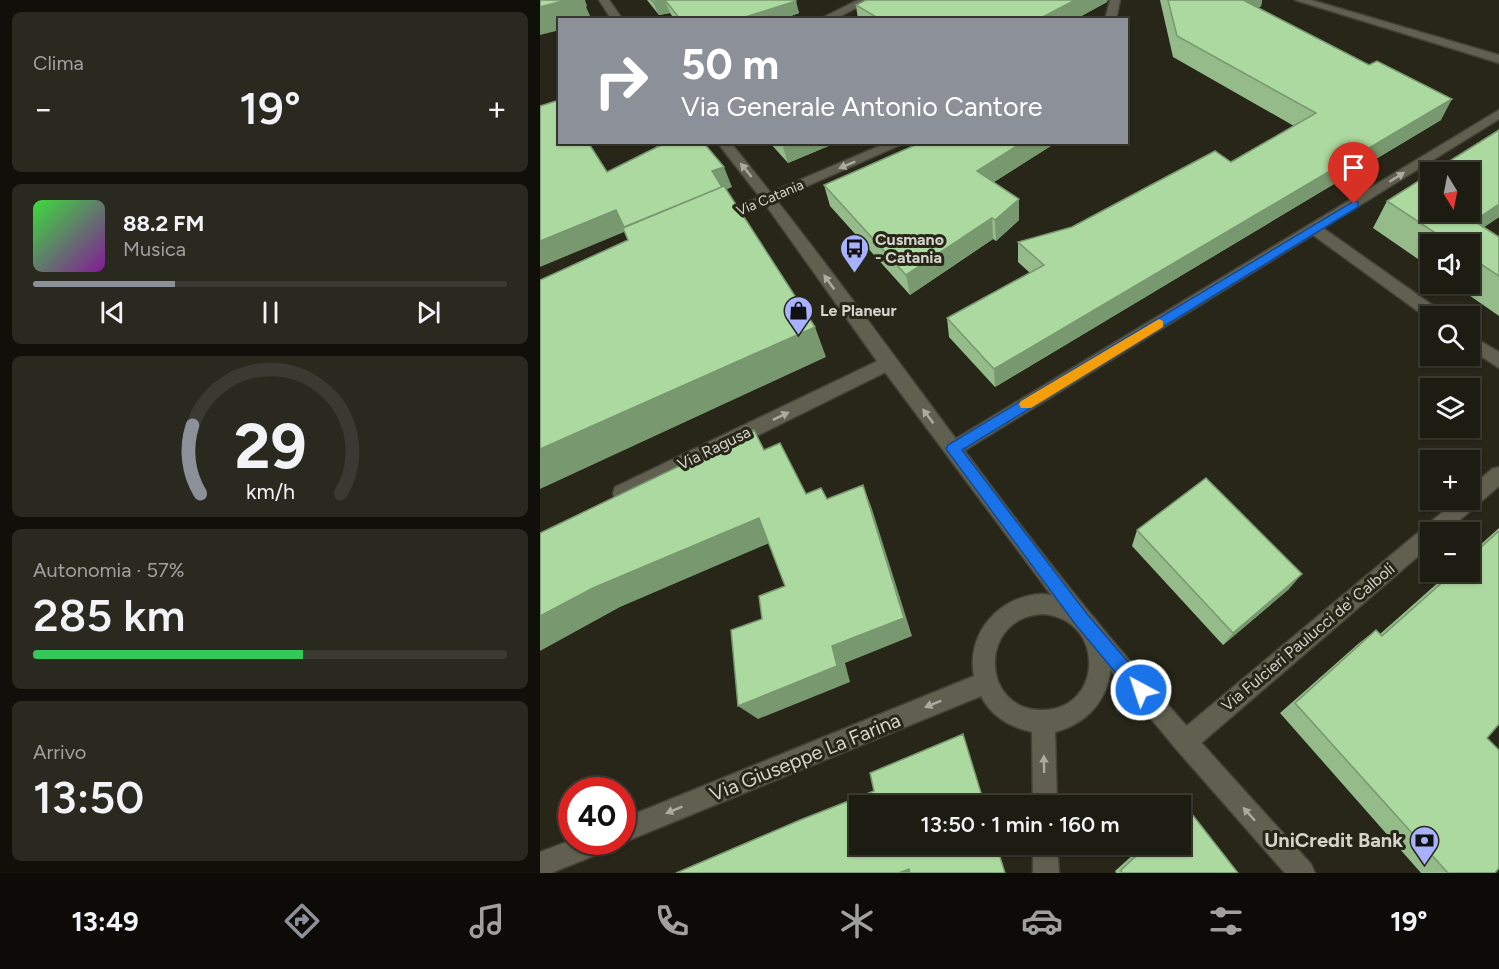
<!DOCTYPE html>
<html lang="it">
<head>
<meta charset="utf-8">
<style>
  body { margin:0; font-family:Figtree,sans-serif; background:#2a2920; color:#f1f3f6; height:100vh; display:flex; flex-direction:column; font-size:22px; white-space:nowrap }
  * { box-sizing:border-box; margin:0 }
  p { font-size:20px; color:#a0a19f }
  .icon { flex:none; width:33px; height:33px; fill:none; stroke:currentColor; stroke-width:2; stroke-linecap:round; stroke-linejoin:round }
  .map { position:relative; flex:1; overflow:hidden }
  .details { display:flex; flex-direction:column; gap:12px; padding:12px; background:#100f0a; width:540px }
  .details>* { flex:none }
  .guide { position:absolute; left:18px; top:18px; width:570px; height:126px; border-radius:0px; box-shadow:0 2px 4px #0004,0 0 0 2px #3b3a32; background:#8c9099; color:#fff; overflow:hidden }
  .needle { width:39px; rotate:170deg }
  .buttons { position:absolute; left:880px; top:162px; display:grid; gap:12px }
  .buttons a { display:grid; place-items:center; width:60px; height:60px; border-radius:0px; background:#1d1c12; box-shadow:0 2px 4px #0004,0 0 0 2px #3b3a32; font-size:30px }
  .speed { position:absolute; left:18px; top:777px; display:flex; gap:12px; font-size:30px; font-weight:700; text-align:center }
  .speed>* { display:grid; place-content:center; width:78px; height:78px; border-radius:50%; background:#1d1c12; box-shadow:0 2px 4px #0004,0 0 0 2px #3b3a32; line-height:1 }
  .speed .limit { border:9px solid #d22; background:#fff; color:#111 }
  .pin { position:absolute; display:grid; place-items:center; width:51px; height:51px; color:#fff; margin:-62px -26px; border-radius:50% 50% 50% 0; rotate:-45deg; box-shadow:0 0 6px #0007 }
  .pin .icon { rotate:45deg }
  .me { position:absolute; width:66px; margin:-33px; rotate:320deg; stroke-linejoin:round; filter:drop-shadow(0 0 4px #0008) }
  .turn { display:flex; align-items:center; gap:21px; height:126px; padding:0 24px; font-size:27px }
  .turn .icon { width:78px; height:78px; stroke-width:2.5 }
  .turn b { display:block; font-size:42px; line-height:51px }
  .big { font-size:45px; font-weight:600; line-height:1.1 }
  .details .widget { flex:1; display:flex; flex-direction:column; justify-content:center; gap:9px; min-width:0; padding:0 21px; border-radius:9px; background:#2a2920 }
  .details .dial { align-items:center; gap:0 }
  .dial svg { height:156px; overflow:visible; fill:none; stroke:#3b3a32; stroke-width:7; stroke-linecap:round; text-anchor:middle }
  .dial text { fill:#f1f3f6; stroke:none }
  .song { display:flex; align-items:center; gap:18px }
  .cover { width:72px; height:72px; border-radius:9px; background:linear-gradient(135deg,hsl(120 70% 55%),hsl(290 70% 35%)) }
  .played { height:6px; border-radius:3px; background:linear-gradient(90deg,#8c9099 30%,#3b3a32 30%) }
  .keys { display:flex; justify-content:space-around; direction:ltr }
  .heat { display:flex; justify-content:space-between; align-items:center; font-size:33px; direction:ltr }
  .charge { height:9px; border-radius:4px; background:linear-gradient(90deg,#34c759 57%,#3b3a32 0) }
  .trip { position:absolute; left:309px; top:795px; width:342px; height:60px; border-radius:0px; background:#1d1c12; box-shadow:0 2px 4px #0004,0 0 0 2px #3b3a32; font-weight:600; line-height:60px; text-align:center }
  .dock { display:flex; height:96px; justify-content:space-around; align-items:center; background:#0c0b07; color:#a0a19f }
  .dock .icon { width:42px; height:42px }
  .dock .current { color:#8c9099 }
  .dock b { font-size:27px; color:#f1f3f6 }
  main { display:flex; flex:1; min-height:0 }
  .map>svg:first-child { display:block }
</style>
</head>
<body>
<main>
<section class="details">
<div class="widget"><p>Clima</p>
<div class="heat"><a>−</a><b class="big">19°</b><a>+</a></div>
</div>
<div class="widget">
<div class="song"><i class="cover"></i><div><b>88.2 FM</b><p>Musica</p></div></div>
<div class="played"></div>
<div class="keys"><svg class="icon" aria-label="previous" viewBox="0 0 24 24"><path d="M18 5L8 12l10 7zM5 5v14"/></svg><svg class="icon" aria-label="pause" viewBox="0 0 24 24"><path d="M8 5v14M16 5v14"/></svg><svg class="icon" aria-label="next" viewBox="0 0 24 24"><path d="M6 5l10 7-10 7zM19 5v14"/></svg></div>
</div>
<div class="widget dial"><svg viewBox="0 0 100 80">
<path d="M14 69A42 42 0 1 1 86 69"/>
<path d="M14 69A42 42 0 0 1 10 34" stroke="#8c9099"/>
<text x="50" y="56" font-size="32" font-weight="700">29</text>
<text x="50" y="72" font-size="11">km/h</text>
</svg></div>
<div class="widget"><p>Autonomia · 57%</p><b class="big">285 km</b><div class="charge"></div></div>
<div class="widget"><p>Arrivo</p><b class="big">13:50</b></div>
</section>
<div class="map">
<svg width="959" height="873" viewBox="0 0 959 873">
  <rect width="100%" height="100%" fill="#272618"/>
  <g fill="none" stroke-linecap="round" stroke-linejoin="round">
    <defs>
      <path id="minor" d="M318 0H332L293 20H278Z
        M570 0H580L576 20H565Z
        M755 0H771L959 55V63Z
        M959 110V119L783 228 902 312 904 316H891L890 320 773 235 419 454 413 457 407 454 404 449 407 444Z
        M349 142H367L183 223 178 225 171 220 173 217Z
        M930 335 959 352V368L930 349Z
        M348 356 354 358 356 363 354 368 89 499 82 501 75 499 73 493 75 487Z
        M959 467V486L906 532H891V545L653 750 645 754 637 750 633 742 637 734 917 500H930V488L952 469Z
        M502 594C586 598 596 711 515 732L517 806H493L492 732C470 727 451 716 441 696L82 843 78 842H82V819L434 676C426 633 459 596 502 594ZM502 614C566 618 564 710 502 710 440 710 438 618 502 614Z
        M32 840 69 842 66 851 11 873H0V852Z
        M493 844H517L519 873H493Z"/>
      <path id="tertiary" d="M59 0H69L83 20H72Z
        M177 142H190C315 295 425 459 549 612 620 699 696 781 771 864L775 873H745L637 750 535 627 342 368 223 201Z"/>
    </defs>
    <use href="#minor" stroke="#434238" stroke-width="3"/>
    <use href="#tertiary" stroke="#434238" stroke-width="3"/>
    <use href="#minor" fill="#616050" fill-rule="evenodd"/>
    <use href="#tertiary" fill="#616050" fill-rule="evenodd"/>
  </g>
  <path fill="#94bb89" d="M107 0H255L259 13 240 20H135L130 13 119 15Z
    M620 0H722L721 6 718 8 901 120 455 387 409 337 407 318 490 273 478 262V242L532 227 691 162 754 126 633 57Z
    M567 2 534 20H318L316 5Z
    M959 130V217L944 227 959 237V316L913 284H930V244H891V268L833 228 847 201Z
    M229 142H298L248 163Z
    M382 142H517L454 182 479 220 456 241 453 239 370 295 290 206 284 185Z
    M959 528V724L947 738 955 873H881L740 713 818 644 836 630 840 634 910 572H930V554Z
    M597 530 749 589 683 645 592 546Z
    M648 809 698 873H576L575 871 605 844H640V812Z"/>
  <path fill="#78986f" d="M26 0H45L47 6 46 7 52 20H20V30L0 35V7Z
    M125 0 130 13 119 15 113 2Z
    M535 0H568L567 2 534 20H497Z
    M704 0H722L721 6 698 21Z
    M256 1 259 13 240 20H196Z
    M590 96 587 118H586V99Z
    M912 99 901 120 455 387 454 369Z
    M243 142H298L248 163 242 143Z
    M483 142H517L438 192 437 171Z
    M184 167 192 187 0 267V241Z
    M479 199V220L456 241 455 220Z
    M959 204V217L919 244 934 221Z
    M452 218 453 239 370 295 366 275Z
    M275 327 286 357 0 489V449Z
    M323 485 332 509 372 636 305 663 310 682 218 719 198 706 292 646Z
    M219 518 234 541 80 607 0 651V616L53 588Z
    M762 574 749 589 683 645 693 633Z
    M369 869 372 873H359Z"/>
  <path fill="#acd99f" stroke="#78986f" stroke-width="1.5" d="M0 0H26L0 7Z
    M111 0H124L113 2Z
    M125 0H255L256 1 196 20H141Z
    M326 0H535L497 20H341L316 5Z
    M628 0H704H703L829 65 837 61 912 99 454 369 407 318 504 265 478 242 532 227 675 151 691 162 776 113 637 36Z
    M19 100 20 142H48L67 172 117 147 129 142H163L184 167 172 171 182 187 84 227 76 210 0 241V106Z
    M959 130V204L934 221 959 237V276L930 257V244H912L847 201 891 173V212H930V172H892Z
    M382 142H483L437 171 479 199 455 220 452 218 366 275 284 185Z
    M184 186 275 327 0 449V280L88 240 83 228Z
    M214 430 224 450 240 443 266 494 281 488 287 499 323 485 364 618 292 646 297 666 198 706 191 630 222 619 219 596 245 586 219 518 53 588 0 616V533Z
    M666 478 762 574 693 633 597 530Z
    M959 531V724L947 738 959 750V868L955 873H908L755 703 836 630 842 636 914 572H930V557Z
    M423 734 445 806H320V844H456L465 873H370L369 869 359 873H136L260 820 334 791 330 773Z
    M648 809 698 873H582L581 870 609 844H640V816Z"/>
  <defs><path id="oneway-solid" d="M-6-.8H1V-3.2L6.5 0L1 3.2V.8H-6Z" transform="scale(1.5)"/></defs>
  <g fill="#acaba0">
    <use href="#oneway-solid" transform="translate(307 165) rotate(157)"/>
    <use href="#oneway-solid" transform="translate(206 170) rotate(-129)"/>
    <use href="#oneway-solid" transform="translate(857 177) rotate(-32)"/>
    <use href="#oneway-solid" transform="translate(289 282) rotate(-126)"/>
    <use href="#oneway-solid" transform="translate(241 416) rotate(-26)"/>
    <use href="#oneway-solid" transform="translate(388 416) rotate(-127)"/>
    <use href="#oneway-solid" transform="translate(393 704) rotate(158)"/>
    <use href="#oneway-solid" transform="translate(504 764) rotate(-91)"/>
    <use href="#oneway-solid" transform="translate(134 810) rotate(158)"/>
    <use href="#oneway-solid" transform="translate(709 814) rotate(-132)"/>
  </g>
  <path fill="#1a73e8" stroke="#114b97" stroke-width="1.5" d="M814 201 818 202V207L422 450 547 614 607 684 609 690 607 696 601 698 595 696 536 625 406 449 408 445Z"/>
  <path fill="#f59e0b" d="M619 319 623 321V327L491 408H481L479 404 481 401Z"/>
  <defs>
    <symbol id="bus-pin" viewBox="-11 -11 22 30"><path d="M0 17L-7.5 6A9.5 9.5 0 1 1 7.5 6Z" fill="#a7b1fc" stroke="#272618"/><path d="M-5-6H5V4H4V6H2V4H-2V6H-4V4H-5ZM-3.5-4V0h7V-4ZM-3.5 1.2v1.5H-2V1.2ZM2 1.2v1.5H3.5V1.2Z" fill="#111"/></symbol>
    <symbol id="shop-pin" viewBox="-11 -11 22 30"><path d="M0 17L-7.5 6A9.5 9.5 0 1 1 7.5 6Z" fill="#a7b1fc" stroke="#272618"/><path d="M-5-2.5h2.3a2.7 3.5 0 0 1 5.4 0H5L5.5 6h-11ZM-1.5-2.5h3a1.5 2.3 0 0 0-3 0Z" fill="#111"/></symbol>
    <symbol id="bank-pin" viewBox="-11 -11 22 30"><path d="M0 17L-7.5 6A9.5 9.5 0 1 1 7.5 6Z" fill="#a7b1fc" stroke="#272618"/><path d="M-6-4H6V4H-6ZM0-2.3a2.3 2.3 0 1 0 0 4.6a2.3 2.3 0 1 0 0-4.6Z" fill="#111"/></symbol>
  </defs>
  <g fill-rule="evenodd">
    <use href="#bus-pin" x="298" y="232" width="33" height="45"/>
    <use href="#shop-pin" x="242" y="294" width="33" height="45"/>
    <use href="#bank-pin" x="868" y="824" width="33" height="45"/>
  </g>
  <g text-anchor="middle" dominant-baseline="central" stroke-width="6" stroke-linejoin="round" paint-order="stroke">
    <g font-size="14" fill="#d4d4cb" stroke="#272618">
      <text transform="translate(230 198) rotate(-23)">Via Catania</text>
    </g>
    <g font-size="16" font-weight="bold" fill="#d4d4cb" stroke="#272618" text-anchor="start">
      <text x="335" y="239">Cusmano<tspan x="335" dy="18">- Catania</tspan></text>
      <text x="280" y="310">Le Planeur</text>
    </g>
    <g font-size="16" fill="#d4d4cb" stroke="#272618">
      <text transform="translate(174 448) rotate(-26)">Via Ragusa</text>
      <text transform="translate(768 637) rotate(-40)">Via Fulcieri Paulucci de' Calboli</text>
    </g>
    <g font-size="20" fill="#d4d4cb" stroke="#272618">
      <text transform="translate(265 757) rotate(-22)">Via Giuseppe La Farina</text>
    </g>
    <g font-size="20" font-weight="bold" fill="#d4d4cb" stroke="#272618" text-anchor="end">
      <text x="863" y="840">UniCredit Bank</text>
    </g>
  </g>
</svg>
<div class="buttons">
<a><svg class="needle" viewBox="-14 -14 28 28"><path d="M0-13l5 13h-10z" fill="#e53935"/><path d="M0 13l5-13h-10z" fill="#a0a19f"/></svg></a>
<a><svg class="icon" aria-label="sound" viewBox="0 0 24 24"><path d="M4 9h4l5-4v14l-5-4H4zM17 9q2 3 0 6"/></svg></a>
<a><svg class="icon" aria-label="search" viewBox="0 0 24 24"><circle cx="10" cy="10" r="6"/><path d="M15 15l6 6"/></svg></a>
<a><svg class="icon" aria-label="layers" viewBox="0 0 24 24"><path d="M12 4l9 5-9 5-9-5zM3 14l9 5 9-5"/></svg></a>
<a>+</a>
<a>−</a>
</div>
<div class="speed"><div class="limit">40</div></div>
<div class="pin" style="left:814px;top:204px;background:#d93025"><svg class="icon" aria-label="arrive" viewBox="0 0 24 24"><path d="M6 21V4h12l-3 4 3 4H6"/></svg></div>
<svg class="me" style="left:601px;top:690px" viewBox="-20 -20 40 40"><circle r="17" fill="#1a73e8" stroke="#fff" stroke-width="3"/><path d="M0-11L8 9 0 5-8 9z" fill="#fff"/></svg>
<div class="trip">13:50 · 1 min · 160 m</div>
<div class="guide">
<div class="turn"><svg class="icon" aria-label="right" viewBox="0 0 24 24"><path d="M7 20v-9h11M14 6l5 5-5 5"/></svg><div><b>50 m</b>Via Generale Antonio Cantore</div></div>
</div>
</div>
</main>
<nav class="dock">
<b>13:49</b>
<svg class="icon current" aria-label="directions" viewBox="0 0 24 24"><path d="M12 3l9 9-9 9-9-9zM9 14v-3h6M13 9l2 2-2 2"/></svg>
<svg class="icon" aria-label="music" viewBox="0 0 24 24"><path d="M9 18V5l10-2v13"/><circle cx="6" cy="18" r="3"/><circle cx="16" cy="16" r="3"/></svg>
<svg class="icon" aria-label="phone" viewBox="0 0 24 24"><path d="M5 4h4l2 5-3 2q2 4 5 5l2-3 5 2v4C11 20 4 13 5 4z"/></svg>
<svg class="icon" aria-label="climate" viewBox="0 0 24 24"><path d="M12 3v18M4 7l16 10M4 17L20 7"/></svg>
<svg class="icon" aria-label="car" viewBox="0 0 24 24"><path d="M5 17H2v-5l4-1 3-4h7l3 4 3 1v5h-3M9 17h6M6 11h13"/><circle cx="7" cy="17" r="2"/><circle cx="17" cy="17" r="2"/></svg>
<svg class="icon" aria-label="filters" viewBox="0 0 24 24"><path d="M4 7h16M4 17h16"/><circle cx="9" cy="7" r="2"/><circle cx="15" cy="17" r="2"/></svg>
<b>19°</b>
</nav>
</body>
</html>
